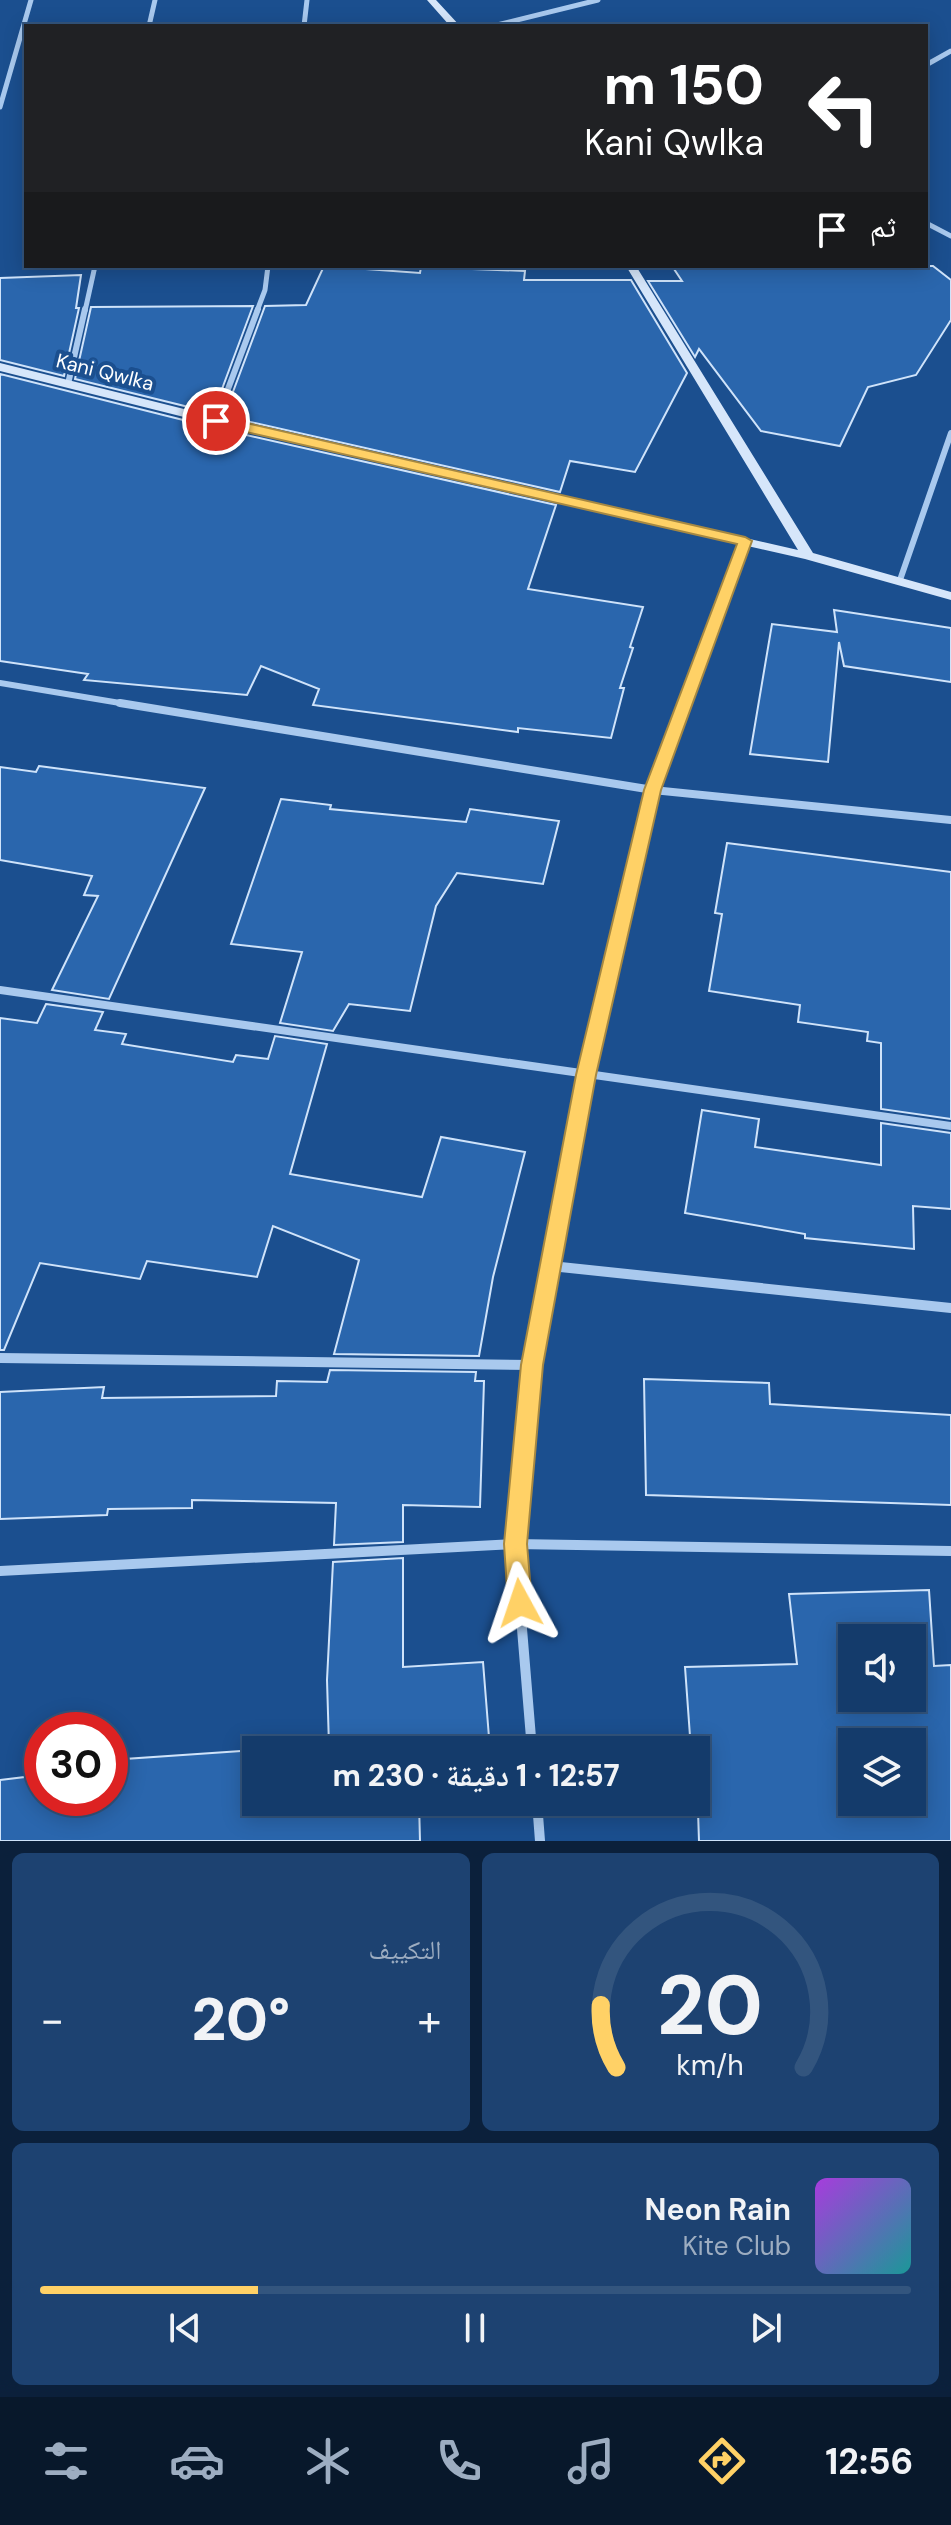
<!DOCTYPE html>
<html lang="ar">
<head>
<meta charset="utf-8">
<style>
  body { margin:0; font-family:"DM Sans","Noto Naskh Arabic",sans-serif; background:#1d4271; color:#f1f3f6; direction:rtl; height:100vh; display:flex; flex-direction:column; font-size:30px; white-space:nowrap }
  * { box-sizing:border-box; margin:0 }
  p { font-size:26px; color:#9dadc1 }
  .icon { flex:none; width:44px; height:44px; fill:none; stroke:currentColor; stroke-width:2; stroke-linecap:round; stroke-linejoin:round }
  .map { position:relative; height:1841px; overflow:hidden; direction:ltr }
  .side { display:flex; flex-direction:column; gap:12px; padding:12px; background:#0b203b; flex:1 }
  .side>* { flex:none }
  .banner { position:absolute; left:24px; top:24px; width:904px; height:244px; border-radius:0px; box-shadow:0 4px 20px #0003,0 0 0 2px #33557e; direction:rtl; background:#202124; color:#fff; overflow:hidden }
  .fabs { position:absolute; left:838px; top:1624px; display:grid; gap:16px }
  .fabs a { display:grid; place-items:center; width:88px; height:88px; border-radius:0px; background:#143b6b; box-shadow:0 4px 20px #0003,0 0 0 2px #33557e; font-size:40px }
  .speed { position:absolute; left:24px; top:1712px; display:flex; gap:16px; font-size:40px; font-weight:700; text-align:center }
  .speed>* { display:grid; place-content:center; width:104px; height:104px; border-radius:50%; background:#143b6b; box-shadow:0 4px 20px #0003,0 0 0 2px #33557e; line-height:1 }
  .speed .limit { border:12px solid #d22; background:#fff; color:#111 }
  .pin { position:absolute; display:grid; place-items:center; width:68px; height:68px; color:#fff; margin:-34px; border:4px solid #fff; border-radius:50%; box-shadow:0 2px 8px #0007 }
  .me { position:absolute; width:88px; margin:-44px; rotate:355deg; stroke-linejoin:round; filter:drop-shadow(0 0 6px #0008) }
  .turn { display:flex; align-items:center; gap:28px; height:168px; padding:0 32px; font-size:36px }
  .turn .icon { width:104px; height:104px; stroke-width:2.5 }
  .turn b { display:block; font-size:56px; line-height:68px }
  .then { display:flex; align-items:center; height:76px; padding:0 32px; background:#0003; gap:16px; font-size:30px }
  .big { font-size:60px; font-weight:800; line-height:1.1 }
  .side .tile { flex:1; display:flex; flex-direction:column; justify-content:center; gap:12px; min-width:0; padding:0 28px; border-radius:12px; background:#1d4271 }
  .side .dial { align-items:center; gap:0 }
  .dial svg { height:208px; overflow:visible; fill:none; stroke:#33557e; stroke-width:7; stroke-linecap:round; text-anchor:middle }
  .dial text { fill:#f1f3f6; stroke:none }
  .song { display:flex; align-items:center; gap:24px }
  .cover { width:96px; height:96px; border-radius:12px; background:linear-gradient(135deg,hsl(280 70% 55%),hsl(180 70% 35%)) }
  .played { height:8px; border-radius:4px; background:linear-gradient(90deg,#ffd166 25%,#33557e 25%) }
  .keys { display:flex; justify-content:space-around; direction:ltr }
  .heat { display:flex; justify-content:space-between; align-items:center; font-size:44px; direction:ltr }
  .side .tiles { flex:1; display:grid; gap:12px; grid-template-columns:1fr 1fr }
  .tile:last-child { grid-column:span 2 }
  .trip { position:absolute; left:242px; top:1736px; width:468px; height:80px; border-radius:0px; background:#143b6b; box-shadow:0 4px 20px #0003,0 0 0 2px #33557e; font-weight:800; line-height:80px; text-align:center; direction:rtl }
  .dock { display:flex; height:128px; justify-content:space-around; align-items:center; background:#08182b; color:#9dadc1 }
  .dock .icon { width:56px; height:56px }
  .dock .selected { color:#ffd166 }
  .dock b { font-size:36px; color:#f1f3f6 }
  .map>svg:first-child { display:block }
</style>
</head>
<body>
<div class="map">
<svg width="951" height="1841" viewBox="0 0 951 1841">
  <rect width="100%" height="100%" fill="#1b4f8f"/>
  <path fill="#2a66ad" stroke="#cfe3fa" stroke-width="2" fill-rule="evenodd" d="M324 266 420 273 421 267 525 271 524 280H631L687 373 635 472 570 461 560 492 224 416 265 306 306 305Z
    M672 266H933L951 280V320L916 375 868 387 840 446 761 431 699 349 695 357 648 281H682Z
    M81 275 76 308H79L64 376 0 360V278Z
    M253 306 213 413 75 379 91 307Z
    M0 374 215 428 556 505 528 589 643 607 630 647 633 648 620 688H624L611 738 518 728V732L313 705 319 689 261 666 247 695 84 680 88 674 0 661Z
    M834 610 951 628V682L844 666 839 642 828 762 750 754 772 624 837 632Z
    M39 766 205 788 109 999 52 990 98 896 84 895 92 876 0 860V767L36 772Z
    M281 799 331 805 330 809 466 822 470 809 559 821 543 884 457 873 436 906 410 1011 349 1004 333 1031 280 1023 302 952 231 944Z
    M727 843 951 872V1119L881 1109V1043L867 1041 868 1032 798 1022 800 1005 709 991 722 914 715 913Z
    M46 1004 103 1012 95 1030 126 1034 122 1044 233 1062 236 1055 268 1059 275 1036 327 1044 290 1174 422 1197 441 1137 525 1152 493 1277 479 1356 334 1354 359 1260 273 1226 257 1277 147 1261 140 1279 40 1263 4 1350H0V1018L37 1023Z
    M702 1110 759 1119 755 1147 881 1165V1123L951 1133V1209L913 1206 914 1249 805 1238V1234L685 1213Z
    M330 1370 476 1372 475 1381H484L480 1507 403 1505V1542L334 1545 336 1503 192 1500V1508L108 1509 107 1515 0 1519V1392L104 1387 102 1398 276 1396 277 1381 327 1382Z
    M644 1379 769 1383 770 1404 951 1415V1505L646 1495Z
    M403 1558V1667L483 1662 490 1750H263L329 1746 327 1680 333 1562Z
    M929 1590 934 1666 951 1665V1841H699L696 1750H691L685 1667 797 1664 789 1594ZM852 1638H912V1698H852ZM852 1742H912V1802H852Z
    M256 1750V1802H419L420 1841H0V1780L42 1775V1798H110V1760Z"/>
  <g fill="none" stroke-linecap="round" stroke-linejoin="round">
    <path stroke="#a9c9ee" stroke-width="5" d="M149 26 155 0
      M304 26 307 0
      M493 26 598 0
      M926 65 951 51
      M0 107 31 0
      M926 223 951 236
      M85 311 95 266
      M257 311 265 290 268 266"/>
    <path stroke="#a9c9ee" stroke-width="6" d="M68 384 85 309
      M216 421 258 309
      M900 580 951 433
      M0 683 132 705
      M685 705 745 541"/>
    <path stroke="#a9c9ee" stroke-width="8" d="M120 703 653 790 951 820
      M0 990 951 1126
      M562 1205 586 1075 653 790 685 703"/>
    <path stroke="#a9c9ee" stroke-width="10" d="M551 1266 951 1308
      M0 1358 532 1365
      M0 1571 515 1544 951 1551
      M532 1750 515 1544 532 1365 562 1203
      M537 1802 540 1841"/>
    <path fill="#d6e6fa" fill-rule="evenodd" d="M427 0H436L460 26H450Z
      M626 266H636L813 553 951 592V600L805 559 216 425 0 371V363L216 417 798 550Z"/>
  </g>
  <path fill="#ffd166" stroke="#a68842" stroke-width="2" d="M216 416 745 537 752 541 661 790 596 1075 543 1365 527 1544 532 1603 529 1611 520 1614 512 1611 508 1603 504 1544 521 1365 576 1075 644 790 737 544 211 424 209 421Z"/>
  <g text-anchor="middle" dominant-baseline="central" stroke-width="8" stroke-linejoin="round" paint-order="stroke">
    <g font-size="20" fill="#fff" stroke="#1b4f8f">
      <text transform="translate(105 372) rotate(14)">Kani Qwlka</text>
    </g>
  </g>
</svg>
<div class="fabs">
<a><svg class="icon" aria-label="sound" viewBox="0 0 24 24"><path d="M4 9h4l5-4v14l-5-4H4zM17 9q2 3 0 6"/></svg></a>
<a><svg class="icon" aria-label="layers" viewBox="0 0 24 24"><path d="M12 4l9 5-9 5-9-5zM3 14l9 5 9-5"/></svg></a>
</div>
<div class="speed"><div class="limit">30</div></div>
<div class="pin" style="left:216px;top:421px;background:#d93025"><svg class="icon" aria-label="arrive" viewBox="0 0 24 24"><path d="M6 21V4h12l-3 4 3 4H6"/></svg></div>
<svg class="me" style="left:520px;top:1603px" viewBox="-20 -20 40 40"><path d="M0-17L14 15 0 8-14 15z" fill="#ffd166" stroke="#fff" stroke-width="4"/></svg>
<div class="trip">12:57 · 1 دقيقة · 230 m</div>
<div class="banner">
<div class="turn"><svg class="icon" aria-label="left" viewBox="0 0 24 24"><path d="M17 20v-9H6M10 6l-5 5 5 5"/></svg><div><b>150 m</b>Kani Qwlka</div></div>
<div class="then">ثم<svg class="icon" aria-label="arrive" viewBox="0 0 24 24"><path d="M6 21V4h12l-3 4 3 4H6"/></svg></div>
</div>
</div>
<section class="side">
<div class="tiles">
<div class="tile dial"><svg viewBox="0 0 100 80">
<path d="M14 69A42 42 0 1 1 86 69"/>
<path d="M14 69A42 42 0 0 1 8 45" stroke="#ffd166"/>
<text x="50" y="56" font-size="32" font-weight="700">20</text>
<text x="50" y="72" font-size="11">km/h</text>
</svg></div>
<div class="tile"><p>التكييف</p>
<div class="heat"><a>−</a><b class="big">20°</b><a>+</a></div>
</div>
<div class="tile">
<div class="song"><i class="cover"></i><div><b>Neon Rain</b><p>Kite Club</p></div></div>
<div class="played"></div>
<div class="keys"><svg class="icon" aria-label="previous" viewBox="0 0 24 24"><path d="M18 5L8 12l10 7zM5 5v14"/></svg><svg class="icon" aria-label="pause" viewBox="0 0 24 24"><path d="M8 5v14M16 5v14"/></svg><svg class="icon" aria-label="next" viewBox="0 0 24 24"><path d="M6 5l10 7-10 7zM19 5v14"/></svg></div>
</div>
</div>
</section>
<nav class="dock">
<b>12:56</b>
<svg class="icon selected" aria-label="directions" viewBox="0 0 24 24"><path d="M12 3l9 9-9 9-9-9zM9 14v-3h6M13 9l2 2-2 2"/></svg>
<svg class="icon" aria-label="music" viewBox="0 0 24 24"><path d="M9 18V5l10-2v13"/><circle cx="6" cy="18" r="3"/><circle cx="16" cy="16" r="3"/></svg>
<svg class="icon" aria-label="phone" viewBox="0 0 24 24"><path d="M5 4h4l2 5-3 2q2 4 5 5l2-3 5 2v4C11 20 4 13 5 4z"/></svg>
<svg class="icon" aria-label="climate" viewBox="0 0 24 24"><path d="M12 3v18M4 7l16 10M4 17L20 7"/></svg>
<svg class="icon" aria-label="car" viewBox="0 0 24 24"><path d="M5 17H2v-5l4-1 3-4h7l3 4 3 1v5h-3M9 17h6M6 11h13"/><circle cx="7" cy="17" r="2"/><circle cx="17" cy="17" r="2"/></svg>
<svg class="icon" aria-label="filters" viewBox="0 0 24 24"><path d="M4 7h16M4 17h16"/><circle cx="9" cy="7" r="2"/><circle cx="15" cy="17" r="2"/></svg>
</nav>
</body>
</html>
